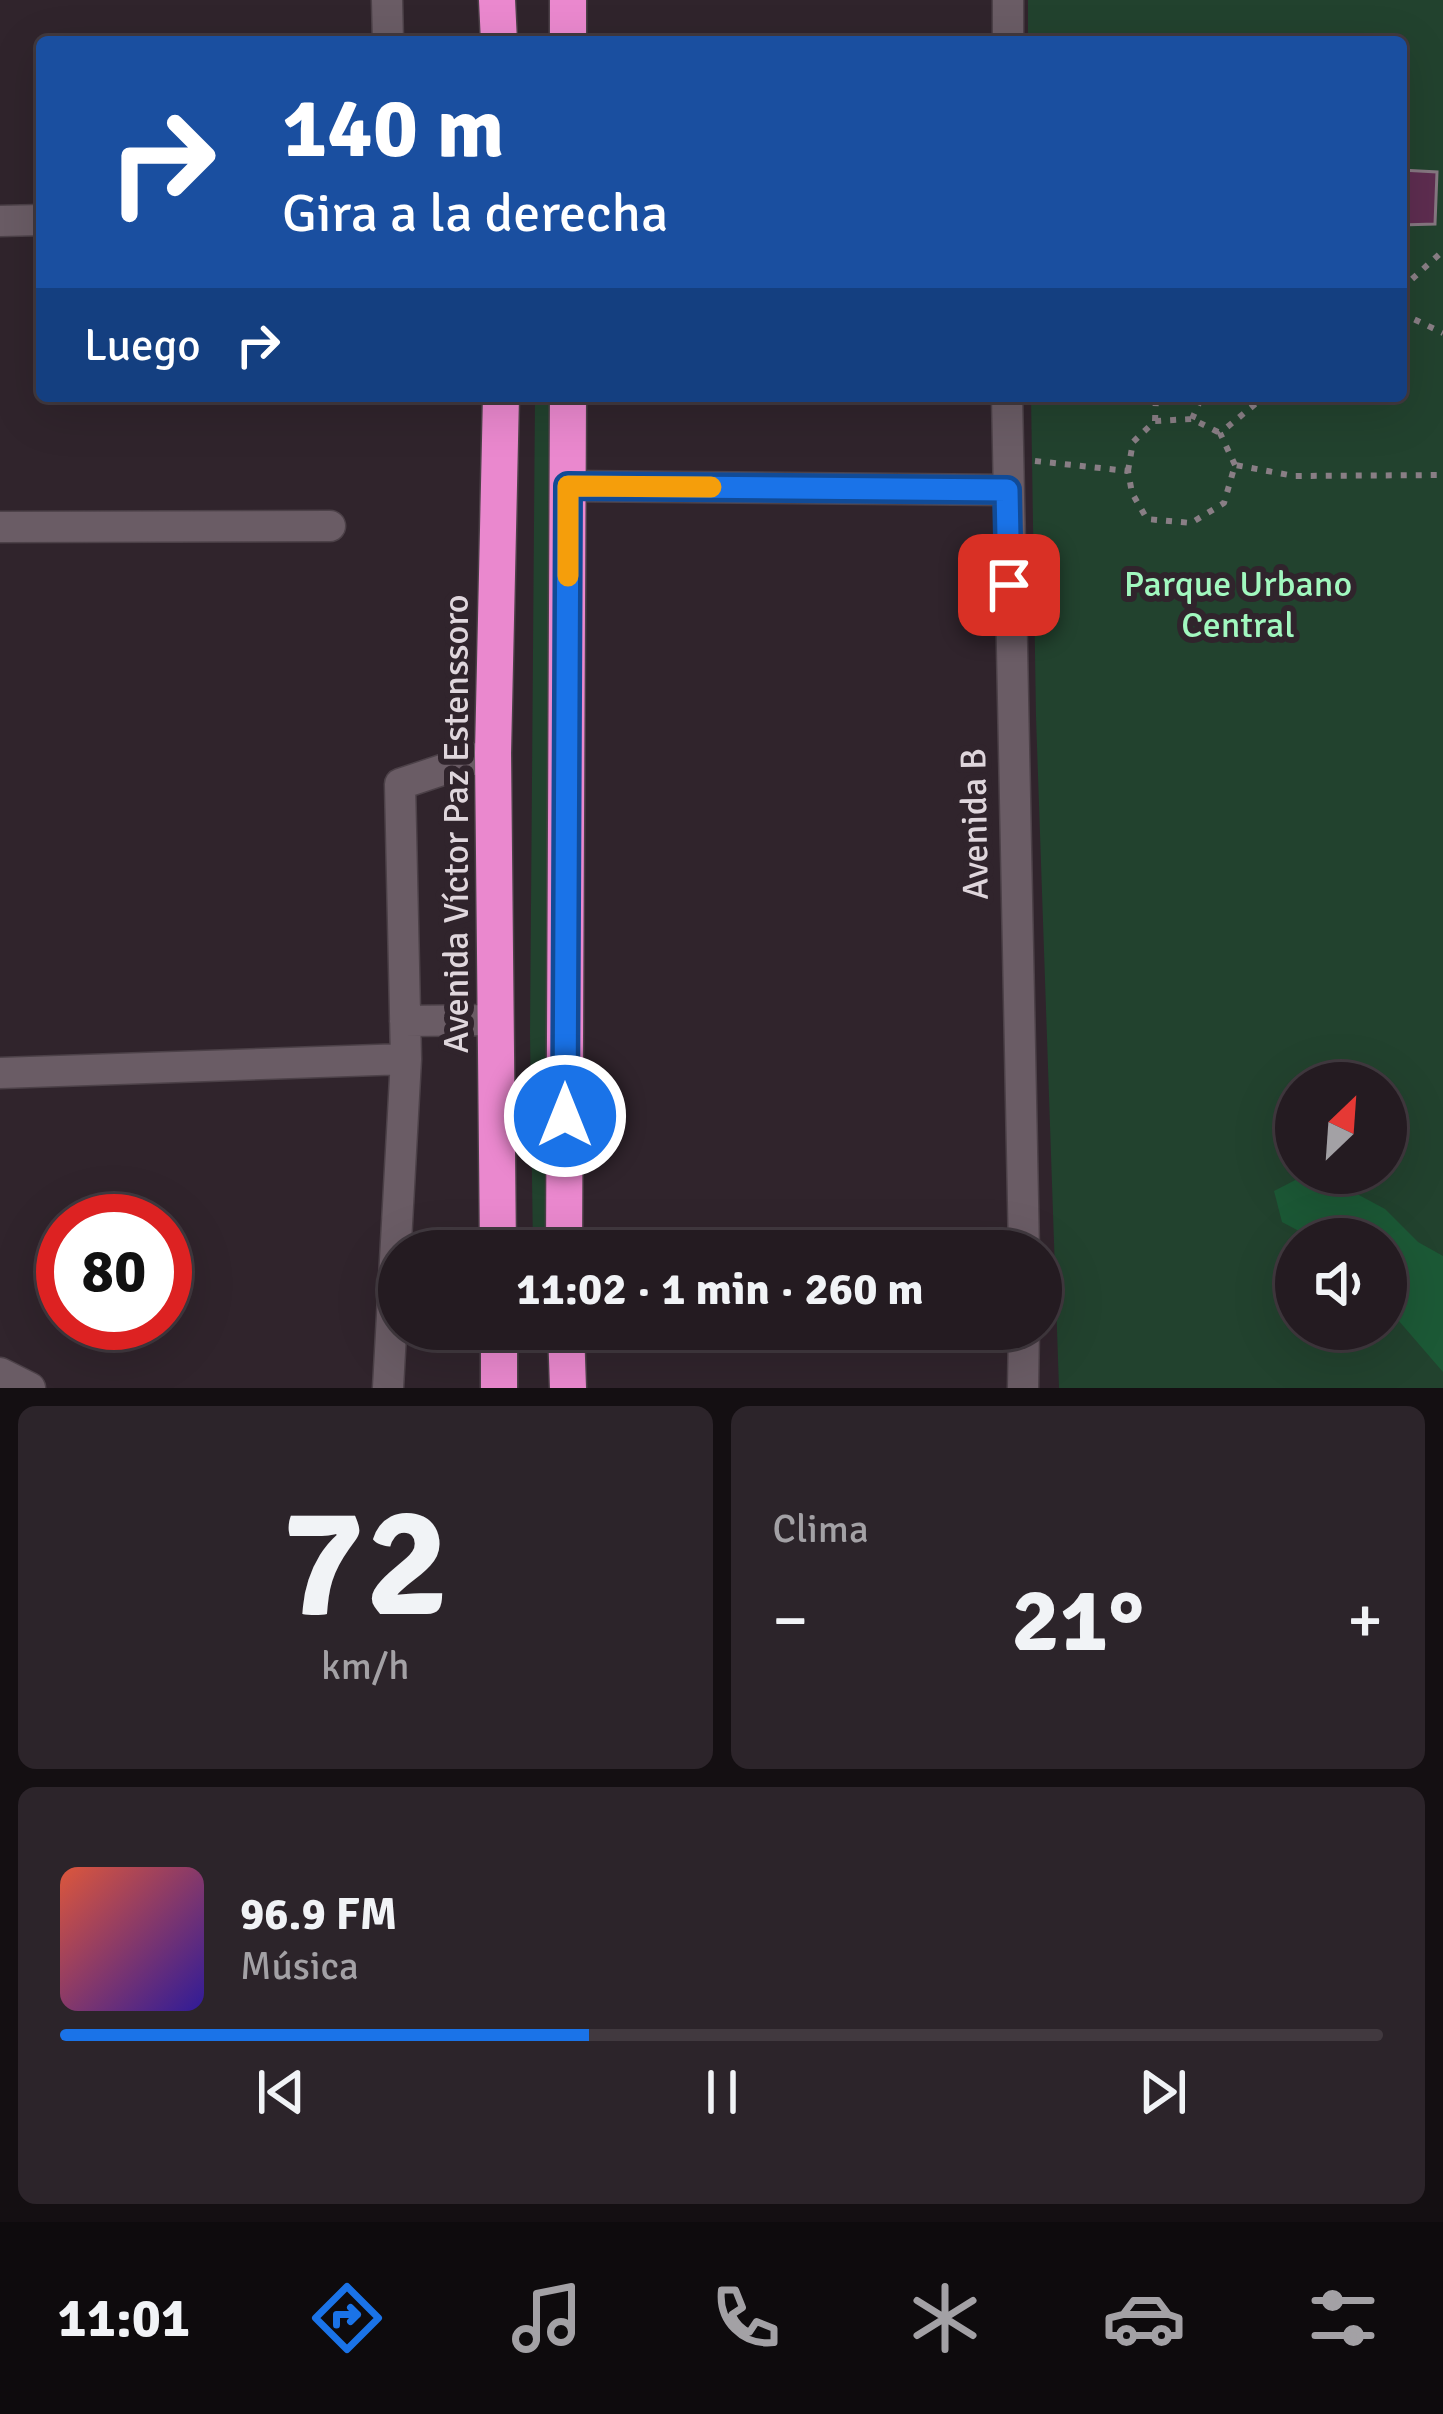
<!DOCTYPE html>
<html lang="es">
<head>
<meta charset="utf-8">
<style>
  body { margin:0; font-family:Signika,sans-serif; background:#2c242a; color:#f1f3f6; height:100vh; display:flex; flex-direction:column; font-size:45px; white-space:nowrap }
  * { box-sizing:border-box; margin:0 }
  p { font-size:39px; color:#a3a1a5 }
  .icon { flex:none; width:66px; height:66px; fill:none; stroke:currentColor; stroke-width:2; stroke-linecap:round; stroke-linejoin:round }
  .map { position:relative; height:1388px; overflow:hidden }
  .panel { display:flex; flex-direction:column; gap:18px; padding:18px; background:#140f12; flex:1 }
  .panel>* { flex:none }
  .hud { position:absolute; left:36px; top:36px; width:1371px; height:366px; border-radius:12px; box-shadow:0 12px 48px #0002,0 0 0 3px #41393f; background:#1a4fa0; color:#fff; overflow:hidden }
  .needle { width:78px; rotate:25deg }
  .fabs { position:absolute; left:1275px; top:1062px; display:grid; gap:24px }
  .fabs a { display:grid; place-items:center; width:132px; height:132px; border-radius:50%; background:#241b21; box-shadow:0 12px 48px #0002,0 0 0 3px #41393f; font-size:60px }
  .speed { position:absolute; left:36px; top:1194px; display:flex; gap:24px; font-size:60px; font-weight:700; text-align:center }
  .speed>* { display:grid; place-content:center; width:156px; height:156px; border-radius:50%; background:#241b21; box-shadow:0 12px 48px #0002,0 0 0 3px #41393f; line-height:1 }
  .speed .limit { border:18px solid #d22; background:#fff; color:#111 }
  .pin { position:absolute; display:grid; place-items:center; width:102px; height:102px; color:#fff; margin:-51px; border-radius:24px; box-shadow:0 6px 18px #0006 }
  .me { position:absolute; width:132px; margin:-66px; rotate:0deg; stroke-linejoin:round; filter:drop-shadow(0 0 9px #0008) }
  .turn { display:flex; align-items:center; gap:42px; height:252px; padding:0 48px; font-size:54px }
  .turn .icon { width:156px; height:156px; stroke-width:2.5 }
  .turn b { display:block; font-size:84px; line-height:102px }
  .then { display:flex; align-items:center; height:114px; padding:0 48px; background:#0003; gap:24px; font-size:45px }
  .big { font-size:90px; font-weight:700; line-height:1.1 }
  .panel .widget { flex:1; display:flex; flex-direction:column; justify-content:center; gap:18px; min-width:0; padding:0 42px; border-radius:18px; background:#2c242a }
  .panel .dial { align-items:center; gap:0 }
  .dial b { font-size:156px; line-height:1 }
  .song { display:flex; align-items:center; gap:36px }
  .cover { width:144px; height:144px; border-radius:18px; background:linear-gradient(135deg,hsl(10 70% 55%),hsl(250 70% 35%)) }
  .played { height:12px; border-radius:6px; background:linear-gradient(90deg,#1a73e8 40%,#41393f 40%) }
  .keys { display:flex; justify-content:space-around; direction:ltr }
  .heat { display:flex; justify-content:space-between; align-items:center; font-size:66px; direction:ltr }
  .panel .tiles { flex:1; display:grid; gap:18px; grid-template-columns:1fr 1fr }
  .widget:last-child { grid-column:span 2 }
  .trip { position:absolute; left:378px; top:1230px; width:684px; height:120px; border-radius:60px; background:#241b21; box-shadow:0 12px 48px #0002,0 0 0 3px #41393f; font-weight:700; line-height:120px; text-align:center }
  .tabs { display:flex; height:192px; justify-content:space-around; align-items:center; background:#0e0b0d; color:#a3a1a5 }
  .tabs .icon { width:84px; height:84px }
  .tabs .active { color:#1a73e8 }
  .tabs b { font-size:54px; color:#f1f3f6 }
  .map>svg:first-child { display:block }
</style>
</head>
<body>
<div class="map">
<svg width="1443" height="1388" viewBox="0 0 1443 1388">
  <rect width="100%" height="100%" fill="#30242c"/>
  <path fill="#22422e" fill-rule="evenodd" d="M1028 0H1443V1388H1059L1036 717 1031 396H1401V42H1028ZM1296 1083H1386V1173H1296ZM1296 1239H1386V1329H1296Z
    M535 396H556L553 1251H533L530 1033Z"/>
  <path fill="#1c5936" d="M1309 1173H1318L1385 1209 1418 1242 1443 1256V1372L1386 1306V1239H1314L1282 1222 1274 1191Z"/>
  <path fill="#5e2d50" stroke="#867781" stroke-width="3" d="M1401 170 1437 172 1435 224 1401 225Z"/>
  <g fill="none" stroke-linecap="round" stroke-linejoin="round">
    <defs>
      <path id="minor" d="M387 0 388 42
        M1008 42V0
        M0 221 42 220
        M1007 396 1024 1251
        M568 486 1007 490
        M0 527 330 526
        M405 1021 498 1020
        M0 1073 406 1059
        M0 1373 30 1388
        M388 1388 406 1059 400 784 493 753
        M1023 1388 1024 1329"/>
      <path id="highway" d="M497 0 499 42
        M568 0V42
        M498 1251 493 753 501 396
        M564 1251 568 396
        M499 1329V1388
        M566 1329 568 1388"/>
    </defs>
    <use href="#minor" stroke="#4c4148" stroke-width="33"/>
    <use href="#highway" stroke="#4c4148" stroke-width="39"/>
    <path stroke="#897e85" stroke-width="6" stroke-dasharray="6 9" stroke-linecap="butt" d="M1401 289 1443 251
      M1401 313 1443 333
      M1192 419 1202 396
      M1155 421 1156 396
      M1035 461 1128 471 1132 493 1147 519 1191 523 1224 503 1235 465 1294 476 1443 475
      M1235 465 1220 433 1265 396
      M1128 471 1133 442 1155 421 1192 419 1220 433"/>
    <use href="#minor" stroke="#6a5c65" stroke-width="30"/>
    <use href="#highway" stroke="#ea88ce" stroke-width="36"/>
  </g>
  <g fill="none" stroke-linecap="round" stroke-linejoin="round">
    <defs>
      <path id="route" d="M565 1116 568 486 1007 490 1009 585"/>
    </defs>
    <use href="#route" stroke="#114b97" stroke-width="30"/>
    <use href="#route" stroke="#1a73e8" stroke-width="21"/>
    <path stroke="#f59e0b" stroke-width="21" d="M568 576V486L711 487"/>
  </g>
  <g text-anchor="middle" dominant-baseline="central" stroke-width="12" stroke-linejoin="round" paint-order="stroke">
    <g font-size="36" fill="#a1f8bf" stroke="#30242c">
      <text x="1238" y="584">Parque Urbano<tspan x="1238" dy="41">Central</tspan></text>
    </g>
    <g font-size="36" fill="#dfd6dc" stroke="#30242c">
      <text transform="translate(456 824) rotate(-90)">Avenida Víctor Paz Estenssoro</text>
      <text transform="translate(975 824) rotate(-91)">Avenida B</text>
    </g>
  </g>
</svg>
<div class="fabs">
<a><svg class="needle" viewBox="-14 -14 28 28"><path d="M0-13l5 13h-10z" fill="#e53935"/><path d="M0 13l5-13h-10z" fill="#a3a1a5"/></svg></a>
<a><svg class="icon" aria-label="sound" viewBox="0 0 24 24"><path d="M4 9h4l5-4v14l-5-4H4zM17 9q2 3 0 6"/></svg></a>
</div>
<div class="speed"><div class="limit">80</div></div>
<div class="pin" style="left:1009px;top:585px;background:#d93025"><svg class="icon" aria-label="arrive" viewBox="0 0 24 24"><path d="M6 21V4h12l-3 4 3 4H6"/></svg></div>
<svg class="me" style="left:565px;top:1116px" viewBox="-20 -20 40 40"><circle r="17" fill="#1a73e8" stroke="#fff" stroke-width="3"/><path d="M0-11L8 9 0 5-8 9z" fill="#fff"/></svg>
<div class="trip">11:02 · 1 min · 260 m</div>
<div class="hud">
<div class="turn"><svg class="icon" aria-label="right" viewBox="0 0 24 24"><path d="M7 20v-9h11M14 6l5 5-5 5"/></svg><div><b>140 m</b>Gira a la derecha</div></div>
<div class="then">Luego<svg class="icon" aria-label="right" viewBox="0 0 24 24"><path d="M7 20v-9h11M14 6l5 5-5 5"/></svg></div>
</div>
</div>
<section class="panel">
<div class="tiles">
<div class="widget dial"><b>72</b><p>km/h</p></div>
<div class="widget"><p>Clima</p>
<div class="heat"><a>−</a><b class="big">21°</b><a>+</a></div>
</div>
<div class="widget">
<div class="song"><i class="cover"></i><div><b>96.9 FM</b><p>Música</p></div></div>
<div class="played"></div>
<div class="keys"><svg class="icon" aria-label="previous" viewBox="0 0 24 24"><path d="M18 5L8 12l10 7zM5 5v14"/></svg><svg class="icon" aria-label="pause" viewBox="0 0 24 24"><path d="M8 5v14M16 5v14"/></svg><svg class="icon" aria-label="next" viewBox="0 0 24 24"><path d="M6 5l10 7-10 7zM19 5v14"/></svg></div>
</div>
</div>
</section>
<nav class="tabs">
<b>11:01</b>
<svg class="icon active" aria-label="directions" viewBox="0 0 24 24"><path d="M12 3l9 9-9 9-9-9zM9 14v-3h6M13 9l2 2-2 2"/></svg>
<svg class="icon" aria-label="music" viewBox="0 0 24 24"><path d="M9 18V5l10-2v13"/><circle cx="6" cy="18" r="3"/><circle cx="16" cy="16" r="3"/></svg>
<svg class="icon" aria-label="phone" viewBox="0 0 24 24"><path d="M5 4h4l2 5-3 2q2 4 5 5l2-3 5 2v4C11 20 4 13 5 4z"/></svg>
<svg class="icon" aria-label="climate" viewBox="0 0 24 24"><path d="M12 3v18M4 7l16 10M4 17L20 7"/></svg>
<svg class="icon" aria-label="car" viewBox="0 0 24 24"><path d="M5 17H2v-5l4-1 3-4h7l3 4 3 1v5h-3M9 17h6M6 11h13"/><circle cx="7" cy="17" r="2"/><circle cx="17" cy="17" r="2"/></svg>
<svg class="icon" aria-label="filters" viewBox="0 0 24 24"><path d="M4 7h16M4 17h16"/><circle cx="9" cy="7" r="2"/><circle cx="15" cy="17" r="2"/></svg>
</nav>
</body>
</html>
